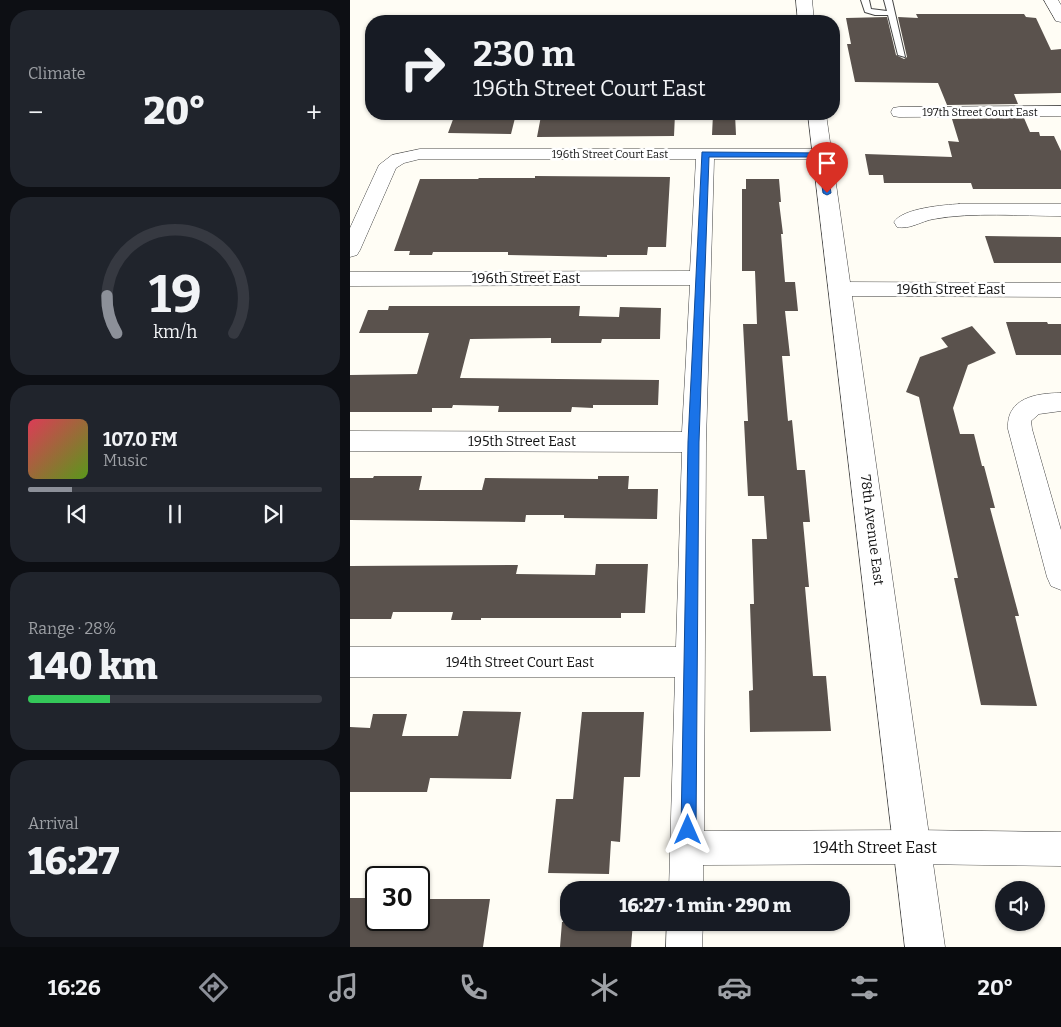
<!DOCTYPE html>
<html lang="en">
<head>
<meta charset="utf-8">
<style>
  body { margin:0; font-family:Bitter,serif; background:#20242c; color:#f1f3f6; height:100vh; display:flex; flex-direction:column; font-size:19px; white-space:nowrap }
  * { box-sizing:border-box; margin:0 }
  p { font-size:16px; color:#9ea1a6 }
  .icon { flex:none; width:28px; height:28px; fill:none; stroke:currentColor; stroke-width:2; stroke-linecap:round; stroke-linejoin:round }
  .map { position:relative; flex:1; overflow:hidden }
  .drawer { display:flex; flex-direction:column; gap:10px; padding:10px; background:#0d0f14; width:350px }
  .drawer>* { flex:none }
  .guide { position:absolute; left:15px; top:15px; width:475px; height:105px; border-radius:20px; box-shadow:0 1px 4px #0004; background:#171b24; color:#f1f3f6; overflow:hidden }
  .controls { position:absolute; left:645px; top:881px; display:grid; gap:10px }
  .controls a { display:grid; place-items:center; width:50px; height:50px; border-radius:50%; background:#171b24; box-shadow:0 1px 4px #0004; font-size:25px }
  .speed { position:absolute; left:15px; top:866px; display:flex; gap:10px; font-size:25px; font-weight:700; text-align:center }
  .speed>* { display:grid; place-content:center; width:65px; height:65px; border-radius:50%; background:#171b24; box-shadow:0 1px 4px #0004; line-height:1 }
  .speed .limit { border:2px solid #111; border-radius:8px; background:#fff; color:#111 }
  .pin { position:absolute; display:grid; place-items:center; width:42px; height:42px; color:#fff; margin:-51px -21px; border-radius:50% 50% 50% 0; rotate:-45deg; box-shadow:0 0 5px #0007 }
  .pin .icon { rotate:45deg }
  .me { position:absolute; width:55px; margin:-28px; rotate:0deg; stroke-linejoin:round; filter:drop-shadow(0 0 4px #0008) }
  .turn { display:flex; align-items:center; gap:18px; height:105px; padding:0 25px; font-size:22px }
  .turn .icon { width:65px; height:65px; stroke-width:2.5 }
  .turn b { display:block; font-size:35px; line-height:42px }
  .big { font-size:38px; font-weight:800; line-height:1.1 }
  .drawer .card { flex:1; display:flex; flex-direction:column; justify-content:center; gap:8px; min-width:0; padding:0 18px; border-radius:20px; background:#20242c }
  .drawer .dial { align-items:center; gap:0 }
  .dial svg { height:130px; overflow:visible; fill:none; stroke:#363941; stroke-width:7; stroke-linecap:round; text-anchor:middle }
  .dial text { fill:#f1f3f6; stroke:none }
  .song { display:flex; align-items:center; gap:15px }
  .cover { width:60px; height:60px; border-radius:8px; background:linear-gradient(135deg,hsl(350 70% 55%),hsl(90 70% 35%)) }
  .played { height:5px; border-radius:2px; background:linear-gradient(90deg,#8c9099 15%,#363941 15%) }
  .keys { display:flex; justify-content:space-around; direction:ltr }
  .heat { display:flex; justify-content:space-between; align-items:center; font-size:28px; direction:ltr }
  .charge { height:8px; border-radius:4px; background:linear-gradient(90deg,#34c759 28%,#363941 0) }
  .trip { position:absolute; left:210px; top:881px; width:290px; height:50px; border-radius:20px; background:#171b24; box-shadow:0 1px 4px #0004; font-weight:800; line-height:50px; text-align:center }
  .tab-bar { display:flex; height:80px; justify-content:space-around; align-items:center; background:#090b0e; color:#9ea1a6 }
  .tab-bar .icon { width:35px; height:35px }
  .tab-bar .selected { color:#8c9099 }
  .tab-bar b { font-size:22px; color:#f1f3f6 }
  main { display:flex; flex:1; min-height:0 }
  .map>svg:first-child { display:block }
</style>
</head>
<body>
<main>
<section class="drawer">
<div class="card"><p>Climate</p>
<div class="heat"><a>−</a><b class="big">20°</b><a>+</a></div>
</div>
<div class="card dial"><svg viewBox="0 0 100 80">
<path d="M14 69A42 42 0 1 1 86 69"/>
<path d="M14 69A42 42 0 0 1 8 46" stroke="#8c9099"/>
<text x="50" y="56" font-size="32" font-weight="700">19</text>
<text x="50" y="72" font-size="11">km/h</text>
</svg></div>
<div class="card">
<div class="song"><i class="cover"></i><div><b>107.0 FM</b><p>Music</p></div></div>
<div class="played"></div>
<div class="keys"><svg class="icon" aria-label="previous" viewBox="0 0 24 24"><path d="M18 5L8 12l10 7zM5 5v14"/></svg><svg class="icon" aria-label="pause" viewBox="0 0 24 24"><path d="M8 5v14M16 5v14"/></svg><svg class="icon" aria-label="next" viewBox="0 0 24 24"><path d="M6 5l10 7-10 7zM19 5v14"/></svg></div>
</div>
<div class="card"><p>Range · 28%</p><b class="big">140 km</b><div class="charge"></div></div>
<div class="card"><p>Arrival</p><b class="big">16:27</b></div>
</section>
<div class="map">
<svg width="711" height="947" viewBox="0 0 711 947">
  <rect width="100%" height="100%" fill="#fffdf5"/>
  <path fill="#5a524d" d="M566 14H674L676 17 686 18 701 50 711 49V93L664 94 668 104 597 105 588 83 505 82 497 44H501L496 18 537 17 546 55 554 59 557 57 548 17 568 18Z
    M105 114H166L161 134 98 133Z
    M307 114H325L324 136 187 137 191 116 306 117Z
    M363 114H385L386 135H362Z
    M674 118 680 132H689L690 136H704L711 151V189H623L621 183H534L533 175H519L515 154 602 157 598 141 609 142 602 119Z
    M185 176 320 177 316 247H298L297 255H257V257L158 255V252H83L82 255H59L60 251H44L70 179H128L129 178H185Z
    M396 179H429L431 202H429L433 234H431L435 282H445L448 311H435L440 356H432L438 421 442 420 447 470H455L460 522H453L459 587H455L463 676H476L481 731 400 732 399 691 403 690 400 604H404L402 539H417L414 496H398L396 460 394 421H398L393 324H407L405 271H392V189H396Z
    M635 236 711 237V263H644Z
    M39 306H230L229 316 269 317 270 307 311 308 310 339H252L251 343H201V338L120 339 110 378 309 380 308 405H243V408L222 407 221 412H148L149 406 103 405 102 408H82V412H0V375L67 374 79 333H9L18 310H38Z
    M656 322H697L698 324H711V355H666Z
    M622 326 646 353 618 365 603 408 610 434H624L632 466H634L645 508H640L669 616H665L687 706 631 705 604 578H608L569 397 556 392 570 357 598 347 591 338Z
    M24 476H72L69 490H132L135 478 248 479V476H279L278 489H308L307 519 214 518V515H176L175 522 0 520V478H23Z
    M246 564H298L295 613H271V618H131V620H101L103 612H43L41 619H0V566L168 565 166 574 245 575Z
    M113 711 171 712 161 779 80 778 77 792H0V727L20 728 23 714H57L52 736H108Z
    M232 712H294L290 777H274L270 842 261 841 259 874 198 873 206 799H223Z
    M0 898H26V920H69L72 899H140L133 947H0Z
    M212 922H283L281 947H210Z"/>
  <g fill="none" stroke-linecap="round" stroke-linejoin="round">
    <defs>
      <path id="service" d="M511 0H519L521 9 537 11 534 0H542L555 57 548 55 538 15H525L515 12Z"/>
      <path id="minor" d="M694 0H708L711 5V22L706 21Z
        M711 106V116L549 117 543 116 541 112 543 108 549 107Z
        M70 149H472L478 150 481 154 478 158 472 159H364L356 442 354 831 563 830 711 832V866L563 864 353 865V890H319L325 677H0V647H326L332 452 0 451V431L332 432 340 285 0 286V272L340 271 346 159H70L54 163 46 168 10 250 7 255 0 257V228L29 165 42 155Z
        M609 204H711V216C671 216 622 212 584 219 571 221 560 230 547 227L544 222C553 208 594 205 609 204Z
        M490 282 711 283V297L490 296 483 294 480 289 483 284Z
        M711 393V411L689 414 681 421 682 429 711 530V590L701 586 697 577 658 429C656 398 686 393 711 393Z
        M317 922H353L352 947H316Z"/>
      <path id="tertiary" d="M446 0H462L464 21H448Z
        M458 114H476L595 947H555Z"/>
    </defs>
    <use href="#service" stroke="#444" stroke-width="2"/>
    <use href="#minor" stroke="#444" stroke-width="1"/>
    <use href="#tertiary" stroke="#444" stroke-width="1"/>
    <use href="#service" fill="#fff" fill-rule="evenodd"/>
    <use href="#minor" fill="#fff" fill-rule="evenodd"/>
    <use href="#tertiary" fill="#fff" fill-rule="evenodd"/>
  </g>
  <path fill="#1a73e8" stroke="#114b97" d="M352 152 475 153 481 193 477 195 473 193 468 157H359L349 442 346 830 344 835 338 837 333 835 331 830 338 442Z"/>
  <g text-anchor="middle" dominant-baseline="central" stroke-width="5" stroke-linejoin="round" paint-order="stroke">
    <g font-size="11" fill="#111" stroke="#fff">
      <text x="630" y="112">197th Street Court East</text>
      <text x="260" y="154">196th Street Court East</text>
    </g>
    <g font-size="14" fill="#111" stroke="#fff">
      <text x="176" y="278">196th Street East</text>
      <text x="601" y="289">196th Street East</text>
      <text x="172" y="441">195th Street East</text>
      <text transform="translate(522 530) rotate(83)">78th Avenue East</text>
      <text x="170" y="662">194th Street Court East</text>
    </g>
    <g font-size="16" fill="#111" stroke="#fff">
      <text x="525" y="847">194th Street East</text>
    </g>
  </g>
</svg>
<div class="controls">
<a><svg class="icon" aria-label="sound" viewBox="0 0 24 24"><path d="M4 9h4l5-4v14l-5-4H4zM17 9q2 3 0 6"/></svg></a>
</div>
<div class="speed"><div class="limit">30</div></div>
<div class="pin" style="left:477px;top:193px;background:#d93025"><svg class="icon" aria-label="arrive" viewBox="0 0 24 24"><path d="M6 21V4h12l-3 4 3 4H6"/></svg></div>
<svg class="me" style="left:338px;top:830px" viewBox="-20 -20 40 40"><path d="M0-17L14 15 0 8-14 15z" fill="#1a73e8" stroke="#fff" stroke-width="4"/></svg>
<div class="trip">16:27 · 1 min · 290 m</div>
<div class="guide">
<div class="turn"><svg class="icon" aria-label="right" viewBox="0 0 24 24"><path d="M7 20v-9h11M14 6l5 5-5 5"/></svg><div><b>230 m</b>196th Street Court East</div></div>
</div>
</div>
</main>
<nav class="tab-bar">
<b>16:26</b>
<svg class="icon selected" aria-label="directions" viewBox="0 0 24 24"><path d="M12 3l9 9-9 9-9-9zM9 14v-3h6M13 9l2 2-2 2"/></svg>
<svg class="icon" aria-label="music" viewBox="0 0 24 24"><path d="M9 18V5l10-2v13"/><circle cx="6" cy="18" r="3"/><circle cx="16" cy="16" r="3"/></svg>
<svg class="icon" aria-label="phone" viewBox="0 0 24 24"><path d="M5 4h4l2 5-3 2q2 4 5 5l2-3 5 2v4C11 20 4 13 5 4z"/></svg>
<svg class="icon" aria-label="climate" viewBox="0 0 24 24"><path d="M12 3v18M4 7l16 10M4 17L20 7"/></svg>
<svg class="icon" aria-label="car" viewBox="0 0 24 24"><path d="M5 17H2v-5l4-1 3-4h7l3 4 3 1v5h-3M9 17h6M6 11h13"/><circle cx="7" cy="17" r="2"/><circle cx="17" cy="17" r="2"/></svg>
<svg class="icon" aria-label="filters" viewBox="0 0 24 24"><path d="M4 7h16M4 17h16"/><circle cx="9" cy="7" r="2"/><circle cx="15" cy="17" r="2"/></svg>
<b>20°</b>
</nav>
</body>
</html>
